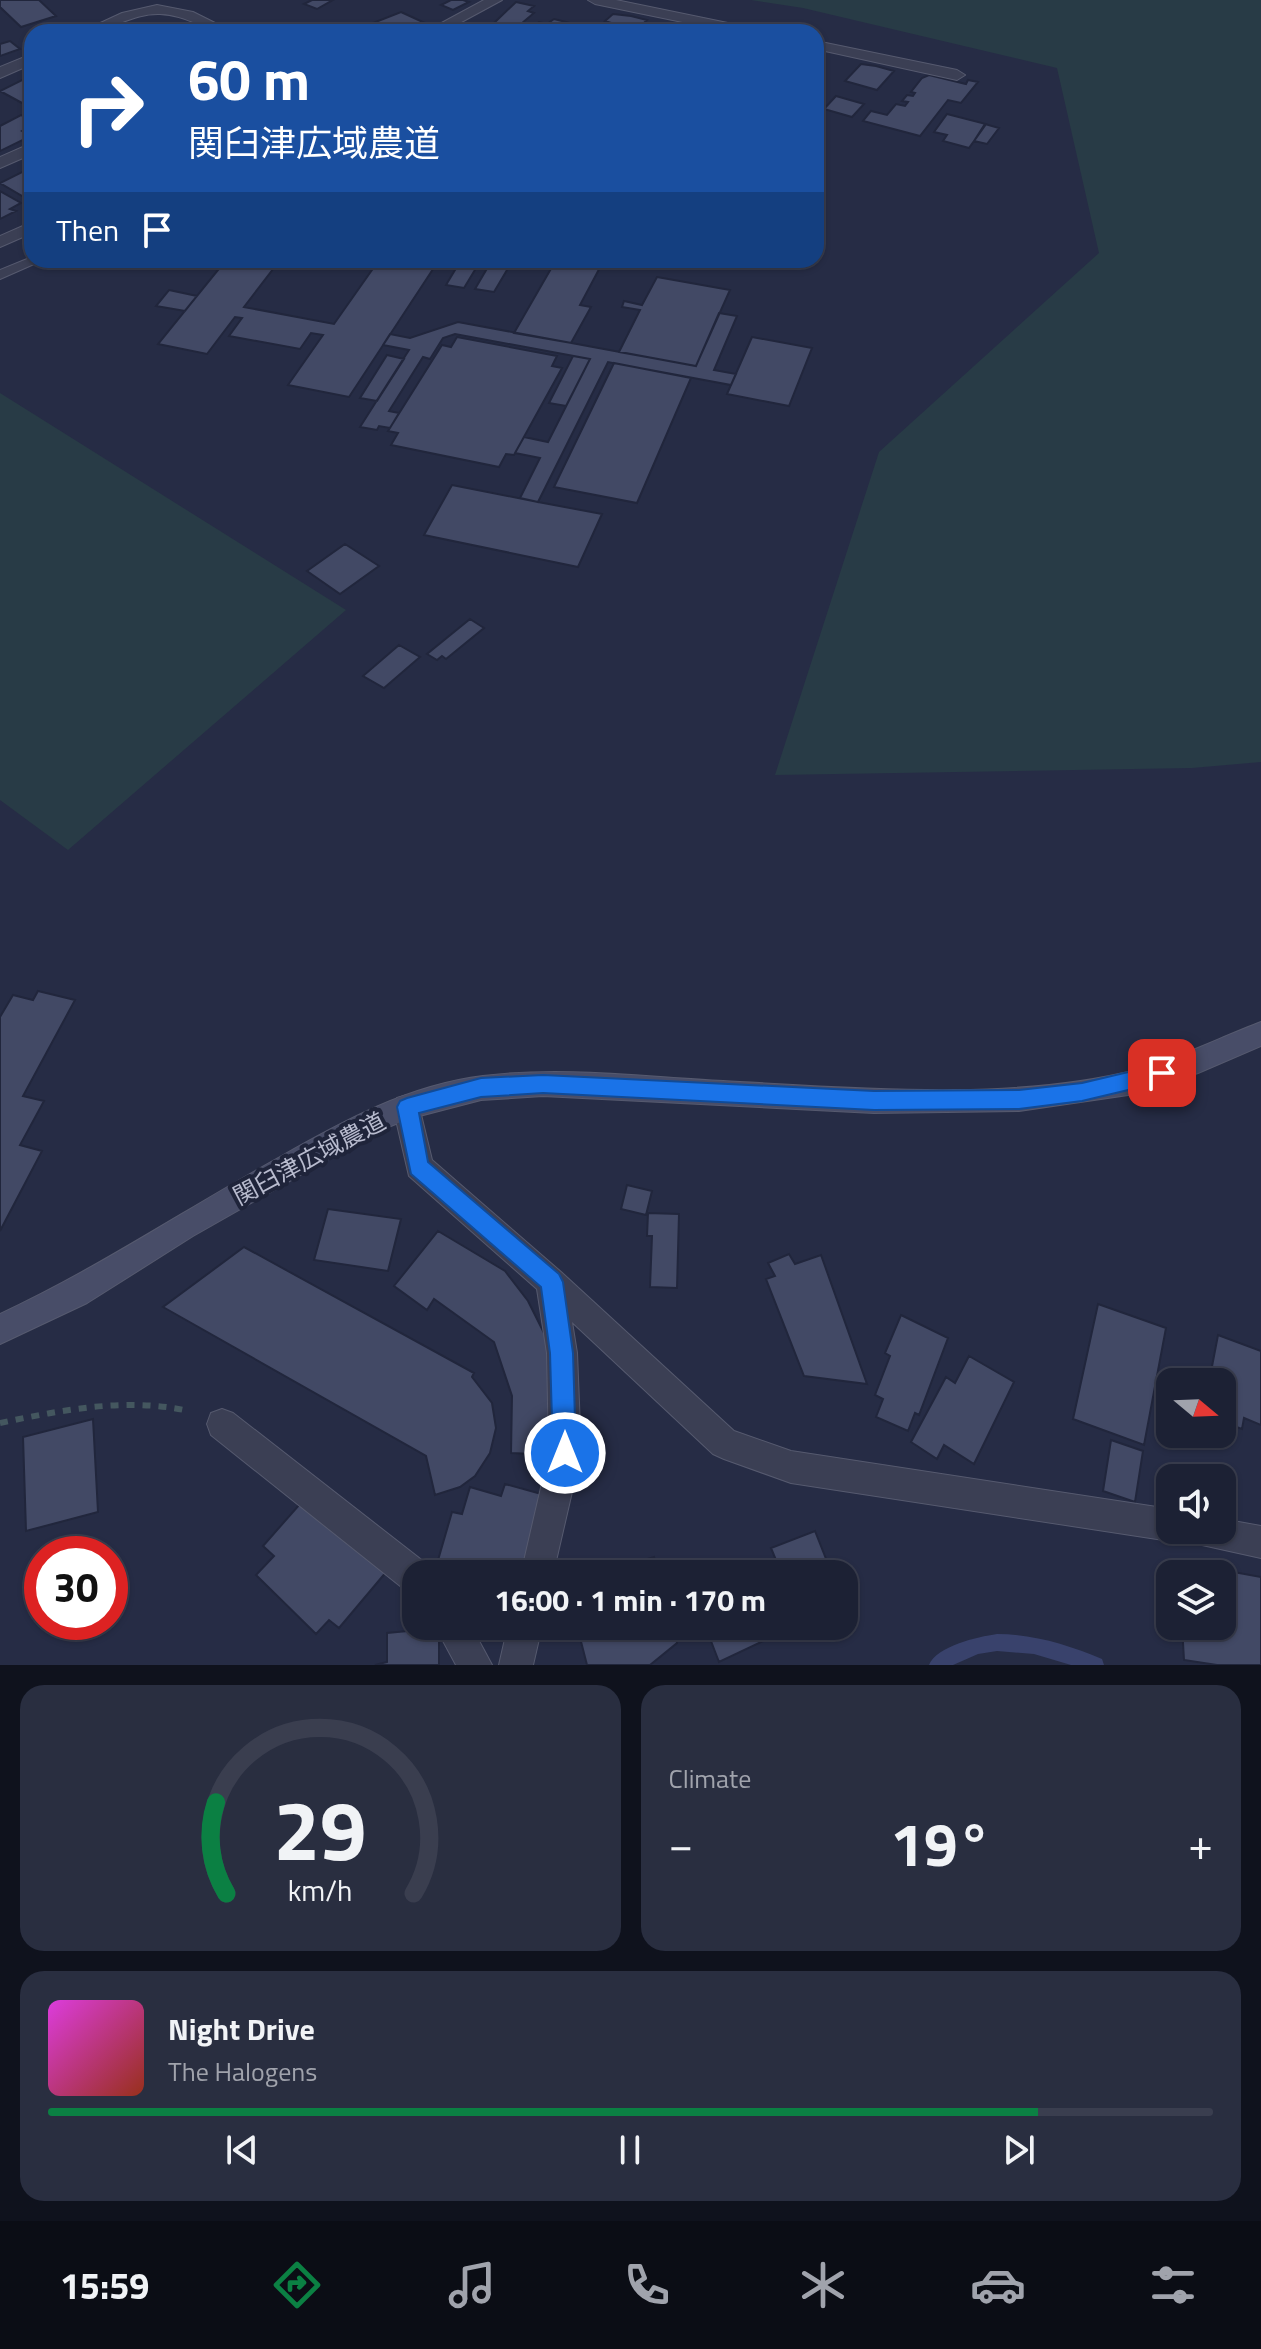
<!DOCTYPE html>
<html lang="en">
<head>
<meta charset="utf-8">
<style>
  body { margin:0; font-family:"Titillium Web","Noto Sans JP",sans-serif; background:#292e40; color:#f1f3f6; height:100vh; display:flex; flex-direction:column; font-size:30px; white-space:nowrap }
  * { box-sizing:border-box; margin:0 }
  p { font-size:26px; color:#a0a3ac }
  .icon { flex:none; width:44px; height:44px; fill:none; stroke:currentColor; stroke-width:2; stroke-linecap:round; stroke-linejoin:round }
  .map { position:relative; height:1665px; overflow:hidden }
  .details { display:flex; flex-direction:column; gap:20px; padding:20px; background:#0f121d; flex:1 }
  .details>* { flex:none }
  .banner { position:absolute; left:24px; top:24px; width:800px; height:244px; border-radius:24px; box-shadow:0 2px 6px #0004,0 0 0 2px #3a3e4f; background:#1a4fa0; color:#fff; overflow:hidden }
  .needle { width:52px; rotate:109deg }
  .buttons { position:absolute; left:1156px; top:1368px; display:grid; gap:16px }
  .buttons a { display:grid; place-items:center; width:80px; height:80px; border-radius:16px; background:#1c2134; box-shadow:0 2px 6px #0004,0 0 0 2px #3a3e4f; font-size:40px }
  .speed { position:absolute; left:24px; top:1536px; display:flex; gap:16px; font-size:40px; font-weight:700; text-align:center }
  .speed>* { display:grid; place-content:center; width:104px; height:104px; border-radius:50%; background:#1c2134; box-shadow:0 2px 6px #0004,0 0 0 2px #3a3e4f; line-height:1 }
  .speed .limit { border:12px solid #d22; background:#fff; color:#111 }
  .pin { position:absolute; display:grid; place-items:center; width:68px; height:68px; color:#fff; margin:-34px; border-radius:16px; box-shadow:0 4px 12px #0006 }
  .me { position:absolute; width:88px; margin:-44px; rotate:0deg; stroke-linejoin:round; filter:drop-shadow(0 0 6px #0008) }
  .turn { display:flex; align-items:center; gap:28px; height:168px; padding:0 32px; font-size:36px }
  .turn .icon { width:104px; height:104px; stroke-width:2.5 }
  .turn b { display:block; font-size:56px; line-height:68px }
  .then { display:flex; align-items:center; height:76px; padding:0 32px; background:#0003; gap:16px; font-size:30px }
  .big { font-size:60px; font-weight:700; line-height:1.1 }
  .details .card { flex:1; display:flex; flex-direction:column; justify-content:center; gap:12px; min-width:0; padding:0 28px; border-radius:24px; background:#292e40 }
  .details .dial { align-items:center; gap:0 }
  .dial svg { height:208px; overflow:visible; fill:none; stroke:#3a3e4f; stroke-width:7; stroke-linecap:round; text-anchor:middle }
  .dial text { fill:#f1f3f6; stroke:none }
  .song { display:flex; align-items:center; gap:24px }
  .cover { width:96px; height:96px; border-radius:12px; background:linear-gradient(135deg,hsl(300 70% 55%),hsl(10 70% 35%)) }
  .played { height:8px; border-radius:4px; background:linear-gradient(90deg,#0b8043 85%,#3a3e4f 85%) }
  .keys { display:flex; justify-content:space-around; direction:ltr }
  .heat { display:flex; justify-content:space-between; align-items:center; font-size:44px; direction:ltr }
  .details .tiles { flex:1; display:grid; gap:20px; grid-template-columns:1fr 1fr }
  .card:last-child { grid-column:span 2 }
  .trip { position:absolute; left:402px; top:1560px; width:456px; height:80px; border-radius:24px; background:#1c2134; box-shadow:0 2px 6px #0004,0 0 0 2px #3a3e4f; font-weight:700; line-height:80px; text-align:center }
  .tabs { display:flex; height:128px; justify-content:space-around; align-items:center; background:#0b0d15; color:#a0a3ac }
  .tabs .icon { width:56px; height:56px }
  .tabs .active { color:#0b8043 }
  .tabs b { font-size:36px; color:#f1f3f6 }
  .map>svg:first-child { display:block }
</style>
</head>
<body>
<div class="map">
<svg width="1261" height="1665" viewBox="0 0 1261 1665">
  <rect width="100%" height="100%" fill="#262c45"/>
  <path fill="#283b46" d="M751 0H1261V762L1192 768 775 775 879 452 1099 253 1057 68 803 8Z
    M0 393 346 610 68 850 0 800Z"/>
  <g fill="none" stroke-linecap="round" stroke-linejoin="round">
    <path fill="#39426c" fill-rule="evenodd" d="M997 1634C1033 1634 1069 1645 1102 1659L1104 1665H1071L1034 1654 997 1651 978 1654 953 1665H929C937 1646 977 1637 997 1634Z"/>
  </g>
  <path fill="#424965" stroke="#21263c" stroke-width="2" d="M0 0H39L56 16 21 27 0 7Z
    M312 0H333L317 9 304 4Z
    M451 0H463L469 2 453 10 441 5Z
    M516 2 534 6 528 11 534 13 515 29 494 23Z
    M401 12 425 23 406 32H350Z
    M613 14 631 16 647 20 636 31 605 21Z
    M554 19 578 25 569 32 530 28 539 22 547 24Z
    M606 23 633 32H591Z
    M10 41 20 49 0 56V44Z
    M861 64 876 66 894 71 877 90 845 81Z
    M929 75 966 84 968 80 978 82 961 103 948 100 920 136 863 121 871 111 887 115 896 104 905 106 908 102 902 101 907 95 913 96 915 93 911 92 922 78Z
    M28 77 32 79V98L22 103 0 91Z
    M836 96 864 104 852 117 824 109Z
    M947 114 986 124 969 148 943 141 947 135 934 132Z
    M21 115 32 120V125L22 131 31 136 0 151V126Z
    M985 124 999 128 987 144 974 141Z
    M32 167V198L29 200 0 183Z
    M0 191 21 203 10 209 16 211 0 219Z
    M226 260H280L244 307 334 324 379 260H439L349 397 288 385 323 335 311 333 300 349 229 336 242 318 235 317 207 354 158 344Z
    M461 260H481L464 288 446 285Z
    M492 260H513L494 292 475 289Z
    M556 260H604L580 305 591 307 571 343 514 333Z
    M657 277 730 290 696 366 619 352 640 310 622 307 624 301 642 305Z
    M169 290 197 296 185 311 156 306Z
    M719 313 737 316 714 370 736 374 731 385 608 362 538 502 520 498 540 458 515 453 524 437 548 442 590 359 455 334 443 338 430 359 423 357 389 411 399 413 390 428 379 426 377 430 360 427 409 350 383 345 390 334 410 338 458 322 696 366Z
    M457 337 557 356 552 366 562 368 514 455 506 454 499 467 391 445 398 433 388 431 442 345 451 347Z
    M752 337 812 348 789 406 727 394Z
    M387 355 404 359 377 401 360 398Z
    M573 356 590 359 566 406 549 403Z
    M614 363 691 378 637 503 554 487Z
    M452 485 538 502 602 514 578 567 424 535Z
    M345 544 379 566 340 594 307 571Z
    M470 619 484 628 446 659 442 656 437 660 427 654Z
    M399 645 420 657 384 688 363 676Z
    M38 991 75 1000 23 1096 44 1101 20 1145 42 1151 0 1231V1017L13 995 33 1000Z
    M627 1185 652 1191 646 1215 621 1209Z
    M328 1209 401 1219 388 1271 314 1260Z
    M648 1213 679 1214 677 1288 650 1287 652 1236H647Z
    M438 1231 505 1271 528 1301 547 1339 553 1455 511 1453 512 1396 494 1342 434 1299 427 1310 394 1286Z
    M244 1247 474 1373 472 1377 492 1403 496 1428 490 1453 475 1476 460 1487 435 1495 426 1456 163 1307Z
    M789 1254 795 1264 821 1255 867 1384 804 1376 766 1279 775 1276 768 1263Z
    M1098 1304 1166 1328 1144 1445 1073 1419Z
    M901 1315 948 1338 919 1415 915 1413 908 1431 876 1417 883 1399 875 1395 890 1356 885 1353Z
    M1218 1335 1261 1351V1425L1244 1418 1242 1429 1222 1422V1382H1209Z
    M969 1356 1014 1382 974 1464 944 1445 937 1459 911 1442 946 1377 955 1383Z
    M93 1419 98 1512 26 1531 23 1437Z
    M1111 1440 1143 1451 1135 1502 1103 1491Z
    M505 1484 545 1495 524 1574H434L452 1512 462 1514 470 1487 501 1496Z
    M307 1496 387 1571 339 1628 329 1620 316 1634 256 1575 274 1556 263 1546Z
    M815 1531 832 1574H751L776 1560 771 1548Z
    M654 1557 658 1574H598Z
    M1173 1561 1261 1577V1665H1217L1184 1660 1182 1626H1222V1574H1174Z
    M577 1626H673L677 1643 650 1665H587Z
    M710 1626H774L770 1628 774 1636 719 1662 706 1628Z
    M439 1628V1665H375L387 1662V1633Z"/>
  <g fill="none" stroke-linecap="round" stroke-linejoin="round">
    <defs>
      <path id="lane" d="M32 257V260H43L0 279V270Z"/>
      <path id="street" d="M484 0H502L443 32H425Z
        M588 0H616L752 28 759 32H731L595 4Z
        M157 5 193 12 233 32C205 32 188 15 160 14 131 13 111 32 81 32L122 13Z
        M816 41 957 70 965 75 957 80 816 49Z
        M32 54V64L0 78V67Z
        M32 143V154L0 168V157Z
        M32 222V233L0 247V236Z
        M407 1095 417 1098 432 1160 561 1272 734 1431 791 1451 1170 1509V1530H1222V1519L1261 1526V1558L1184 1541 1181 1536 1170 1541 791 1483 724 1459 713 1454 572 1322 577 1353 581 1453 553 1574H521L549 1453 547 1353 537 1289 409 1176 393 1107 397 1098Z
        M222 1409 233 1413 428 1565 431 1574H416V1593L404 1589 211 1435 207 1424 211 1413Z
        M435 1626H471L492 1665H456Z
        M508 1626H542L533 1665H499Z"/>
      <path id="secondary" d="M1261 1022V1046L1198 1073 1135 1094 1019 1111 874 1113 543 1096 481 1100 408 1119 376 1132 193 1236 87 1303 0 1344V1314C97 1269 186 1209 280 1157 343 1121 409 1085 483 1076 562 1066 644 1077 723 1081 852 1088 1011 1102 1136 1070 1180 1058 1219 1038 1261 1022Z"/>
    </defs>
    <use href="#lane" stroke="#565a6f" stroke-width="2"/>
    <use href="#street" stroke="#565a6f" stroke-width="2"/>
    <use href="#secondary" stroke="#565a6f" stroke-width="2"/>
    <path stroke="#44575f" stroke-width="6" stroke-dasharray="8 8" stroke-linecap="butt" d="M0 1423C62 1410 126 1397 189 1411"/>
    <use href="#lane" fill="#3b3f54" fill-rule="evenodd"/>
    <use href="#street" fill="#3b3f54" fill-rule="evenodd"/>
    <use href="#secondary" fill="#484d68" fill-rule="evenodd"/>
  </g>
  <path fill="#1a73e8" stroke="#114b97" stroke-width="2" d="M1162 1064 1169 1067 1172 1073 1169 1080 1162 1082 1082 1101 1019 1109 874 1110 543 1093 481 1097 419 1113 428 1162 559 1274 563 1282 573 1353 576 1453 573 1461 565 1465 556 1461 553 1453 550 1353 541 1287 411 1174 397 1107 400 1101 407 1098 481 1078 543 1075 874 1091 1019 1090 1082 1083Z"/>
  <g text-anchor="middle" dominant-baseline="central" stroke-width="8" stroke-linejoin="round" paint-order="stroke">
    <g font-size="24" fill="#b8bbce" stroke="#1f243a">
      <text transform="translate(309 1158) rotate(-28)">関臼津広域農道</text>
    </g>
  </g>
</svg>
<div class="buttons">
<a><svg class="needle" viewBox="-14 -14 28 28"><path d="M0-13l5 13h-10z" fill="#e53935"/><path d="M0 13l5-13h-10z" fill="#a0a3ac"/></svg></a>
<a><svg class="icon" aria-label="sound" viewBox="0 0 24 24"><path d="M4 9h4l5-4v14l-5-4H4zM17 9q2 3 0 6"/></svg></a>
<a><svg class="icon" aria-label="layers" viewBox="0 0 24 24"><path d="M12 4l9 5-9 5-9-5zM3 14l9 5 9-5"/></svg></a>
</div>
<div class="speed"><div class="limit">30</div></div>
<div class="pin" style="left:1162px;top:1073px;background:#d93025"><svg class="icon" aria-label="arrive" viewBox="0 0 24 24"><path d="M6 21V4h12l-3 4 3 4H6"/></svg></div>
<svg class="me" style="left:565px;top:1453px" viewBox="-20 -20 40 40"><circle r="17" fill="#1a73e8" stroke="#fff" stroke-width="3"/><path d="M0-11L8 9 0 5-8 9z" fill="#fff"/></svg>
<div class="trip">16:00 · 1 min · 170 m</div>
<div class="banner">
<div class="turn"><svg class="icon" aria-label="right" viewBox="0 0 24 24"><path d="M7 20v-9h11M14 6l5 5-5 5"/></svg><div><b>60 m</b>関臼津広域農道</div></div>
<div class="then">Then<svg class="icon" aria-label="arrive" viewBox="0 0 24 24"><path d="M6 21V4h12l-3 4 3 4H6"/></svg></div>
</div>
</div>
<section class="details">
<div class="tiles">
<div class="card dial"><svg viewBox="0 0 100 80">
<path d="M14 69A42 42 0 1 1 86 69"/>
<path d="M14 69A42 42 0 0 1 10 34" stroke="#0b8043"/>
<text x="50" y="56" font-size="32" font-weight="700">29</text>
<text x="50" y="72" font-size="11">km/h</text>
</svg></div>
<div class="card"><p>Climate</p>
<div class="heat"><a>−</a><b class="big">19°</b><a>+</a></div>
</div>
<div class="card">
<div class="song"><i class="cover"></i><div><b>Night Drive</b><p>The Halogens</p></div></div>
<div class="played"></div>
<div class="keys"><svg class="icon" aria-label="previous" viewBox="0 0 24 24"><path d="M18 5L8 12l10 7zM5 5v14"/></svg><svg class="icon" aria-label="pause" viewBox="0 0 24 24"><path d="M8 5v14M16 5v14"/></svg><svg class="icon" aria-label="next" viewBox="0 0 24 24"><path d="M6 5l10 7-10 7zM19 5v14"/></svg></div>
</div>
</div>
</section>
<nav class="tabs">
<b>15:59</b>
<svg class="icon active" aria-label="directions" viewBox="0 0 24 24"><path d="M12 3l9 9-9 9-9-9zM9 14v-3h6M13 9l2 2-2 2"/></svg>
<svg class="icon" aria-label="music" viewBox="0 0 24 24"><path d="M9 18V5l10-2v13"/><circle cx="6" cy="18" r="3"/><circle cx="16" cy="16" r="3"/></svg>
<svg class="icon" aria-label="phone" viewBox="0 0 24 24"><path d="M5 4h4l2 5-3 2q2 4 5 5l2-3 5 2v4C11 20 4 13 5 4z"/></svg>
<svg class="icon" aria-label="climate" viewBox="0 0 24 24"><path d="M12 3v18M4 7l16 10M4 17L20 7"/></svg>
<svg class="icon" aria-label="car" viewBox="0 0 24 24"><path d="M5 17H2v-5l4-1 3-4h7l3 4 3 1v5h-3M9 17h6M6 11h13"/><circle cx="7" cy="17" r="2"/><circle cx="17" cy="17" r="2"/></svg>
<svg class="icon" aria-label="filters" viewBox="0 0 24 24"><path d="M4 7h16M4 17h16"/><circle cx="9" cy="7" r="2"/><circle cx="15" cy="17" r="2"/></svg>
</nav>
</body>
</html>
